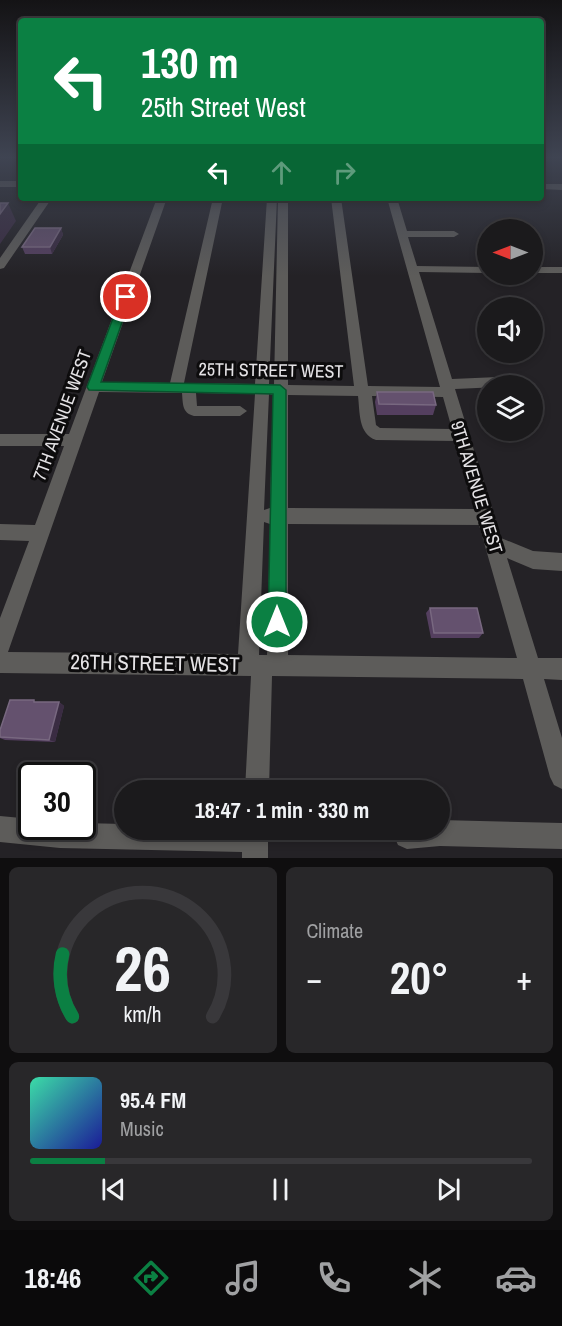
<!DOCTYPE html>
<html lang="en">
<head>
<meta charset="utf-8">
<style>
  body { margin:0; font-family:"Archivo Narrow",sans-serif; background:#282729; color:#f1f3f6; height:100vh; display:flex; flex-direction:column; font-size:22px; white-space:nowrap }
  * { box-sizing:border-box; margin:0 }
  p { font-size:20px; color:#a0a1a3 }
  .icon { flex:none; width:33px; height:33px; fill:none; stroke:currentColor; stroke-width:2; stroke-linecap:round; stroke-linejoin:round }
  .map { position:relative; height:858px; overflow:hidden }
  .drawer { display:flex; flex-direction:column; gap:9px; padding:9px; background:#0f0e0f; flex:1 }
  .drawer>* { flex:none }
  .banner { position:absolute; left:18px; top:18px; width:526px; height:183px; border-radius:6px; box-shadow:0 3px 9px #0003,0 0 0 2px #39383b; background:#0b8043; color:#fff; overflow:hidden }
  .needle { width:39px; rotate:270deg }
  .buttons { position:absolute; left:477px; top:219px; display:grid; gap:12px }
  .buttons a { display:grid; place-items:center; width:66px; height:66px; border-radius:50%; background:#1b1a1c; box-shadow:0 3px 9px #0003,0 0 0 2px #39383b; font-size:30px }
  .speed { position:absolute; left:18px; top:762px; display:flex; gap:12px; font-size:30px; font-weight:700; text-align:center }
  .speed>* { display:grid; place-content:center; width:78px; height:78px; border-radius:50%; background:#1b1a1c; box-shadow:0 3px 9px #0003,0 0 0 2px #39383b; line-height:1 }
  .speed .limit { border:3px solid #111; border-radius:9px; background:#fff; color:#111 }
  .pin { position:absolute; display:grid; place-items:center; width:51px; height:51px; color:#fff; margin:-26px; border:3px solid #fff; border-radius:50%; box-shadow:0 2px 6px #0007 }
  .me { position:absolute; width:66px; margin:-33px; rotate:0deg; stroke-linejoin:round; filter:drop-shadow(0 0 4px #0008) }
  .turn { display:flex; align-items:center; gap:21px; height:126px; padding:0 24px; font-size:27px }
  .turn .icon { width:78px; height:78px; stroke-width:2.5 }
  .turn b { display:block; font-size:42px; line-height:51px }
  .lanes { display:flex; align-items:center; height:57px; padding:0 24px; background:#0003; justify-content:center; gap:30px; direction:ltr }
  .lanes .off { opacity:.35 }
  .big { font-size:45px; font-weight:700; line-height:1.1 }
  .drawer .widget { flex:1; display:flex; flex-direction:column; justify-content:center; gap:9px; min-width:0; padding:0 21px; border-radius:9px; background:#282729 }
  .drawer .dial { align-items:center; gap:0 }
  .dial svg { height:156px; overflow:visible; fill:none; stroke:#39383b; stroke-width:7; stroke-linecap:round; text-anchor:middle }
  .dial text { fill:#f1f3f6; stroke:none }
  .song { display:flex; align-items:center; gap:18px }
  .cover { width:72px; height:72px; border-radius:9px; background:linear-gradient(135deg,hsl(160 70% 55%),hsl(240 70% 35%)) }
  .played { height:6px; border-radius:3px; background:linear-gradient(90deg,#0b8043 15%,#39383b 15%) }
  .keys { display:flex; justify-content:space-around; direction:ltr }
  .heat { display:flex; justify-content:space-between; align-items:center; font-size:33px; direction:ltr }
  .drawer .tiles { flex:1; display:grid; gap:9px; grid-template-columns:1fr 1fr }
  .widget:last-child { grid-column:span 2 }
  .trip { position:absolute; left:114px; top:780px; width:336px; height:60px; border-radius:30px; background:#1b1a1c; box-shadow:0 3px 9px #0003,0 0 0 2px #39383b; font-weight:700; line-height:60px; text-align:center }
  .dock { display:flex; height:96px; justify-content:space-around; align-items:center; background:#0b0a0b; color:#a0a1a3 }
  .dock .icon { width:42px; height:42px }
  .dock .selected { color:#0b8043 }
  .dock b { font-size:27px; color:#f1f3f6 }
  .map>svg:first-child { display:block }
</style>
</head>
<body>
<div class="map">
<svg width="562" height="858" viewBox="0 0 562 858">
  <rect width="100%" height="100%" fill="#242226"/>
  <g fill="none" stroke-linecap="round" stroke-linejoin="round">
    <path fill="#5d5c5a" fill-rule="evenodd" d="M0 181H21V187H0Z
      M542 184H562V190L542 189Z
      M42 198H52L4 268 0 269V258Z
      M157 198H167L102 382 170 383 213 198H223L184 383 255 384 267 198H277L269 384 274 385 278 198H288V385L354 386 331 198H341L368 386 440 387 387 198H397L407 231H454L459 234 454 237H408L417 266 488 267V273L419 272 452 379 521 376 528 381 522 386 455 389 501 538 533 551 562 553V571L533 569 507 558 538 658H562V680L544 679 562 738V789L554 785 550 777 523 679 272 676 269 790H245L251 676 0 673V618L29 541 0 540V524L35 525 64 446H0V434H69ZM99 392 182 393C183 404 182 413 194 416H240L247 411 240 406H197L196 393 255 394 238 654 8 652ZM269 394 273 395 270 508 264 510ZM288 395 358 396C360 412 358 434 376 440L456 441 475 509 288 508ZM372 396 443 397 452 429 380 428 376 425ZM264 522 270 524 267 655H259ZM288 524 479 525 517 658 288 655Z
      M532 267H562V273H532Z
      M0 816 32 819V826H82V823L124 824V830H268V858H242V852L60 848 0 842Z
      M440 820 562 823V849L440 846 407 849 398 845 394 836 397 830H440Z"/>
  </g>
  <path fill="#543f5f" d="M61 228 63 235 52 254H25L22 247Z
    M377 392 436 405 433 415H377L375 402Z
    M430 608 483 633 479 638H431L426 613Z
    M39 702H59L64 706 55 742 5 740 0 738V730Z"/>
  <path fill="#3a2c42" d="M8 203 16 221 0 244V214Z
    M61 228 63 235 52 254 50 247Z
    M59 702 64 706 55 742 49 740Z"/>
  <path fill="#64516e" stroke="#786880" stroke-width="1.5" d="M0 203H8L0 214Z
    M35 228H61L50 247H22Z
    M377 392H433L436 405 379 404Z
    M430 608H477L483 633H434Z
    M10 700H34V702H59L49 740 0 737V730Z"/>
  <linearGradient id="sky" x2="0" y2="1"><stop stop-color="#141315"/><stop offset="0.57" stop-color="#3f4452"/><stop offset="1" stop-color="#3f4452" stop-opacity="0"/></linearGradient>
  <rect width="562" height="276" fill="url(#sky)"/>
  <path fill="#0b8043" stroke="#07532c" stroke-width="1.5" d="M126 294 131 297 101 382 280 385 286 390V622L283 628 277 631 271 628 268 622 273 394 89 390 87 387 121 297Z"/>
  <g text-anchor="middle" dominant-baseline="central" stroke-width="6" stroke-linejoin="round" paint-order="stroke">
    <g font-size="18" fill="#e5e3e6" stroke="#0d0c0d">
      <text transform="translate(271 370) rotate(1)">25TH STREET WEST</text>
      <text transform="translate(62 415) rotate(-70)">7TH AVENUE WEST</text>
      <text transform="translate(477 487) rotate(73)">9TH AVENUE WEST</text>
    </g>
    <g font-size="21" fill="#e5e3e6" stroke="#0d0c0d">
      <text transform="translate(155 663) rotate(1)">26TH STREET WEST</text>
    </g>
  </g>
</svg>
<div class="buttons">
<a><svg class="needle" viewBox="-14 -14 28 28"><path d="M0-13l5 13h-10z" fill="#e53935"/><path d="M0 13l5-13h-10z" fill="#a0a1a3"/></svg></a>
<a><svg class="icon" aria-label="sound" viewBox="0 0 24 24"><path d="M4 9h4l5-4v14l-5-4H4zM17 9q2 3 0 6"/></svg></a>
<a><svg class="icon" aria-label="layers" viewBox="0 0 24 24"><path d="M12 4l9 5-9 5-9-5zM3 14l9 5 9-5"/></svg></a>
</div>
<div class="speed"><div class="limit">30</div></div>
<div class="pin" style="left:126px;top:297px;background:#d93025"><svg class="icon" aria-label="arrive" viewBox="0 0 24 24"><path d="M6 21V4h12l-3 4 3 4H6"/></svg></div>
<svg class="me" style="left:277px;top:622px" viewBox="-20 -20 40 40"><circle r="17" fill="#0b8043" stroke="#fff" stroke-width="3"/><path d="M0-11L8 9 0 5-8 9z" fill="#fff"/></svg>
<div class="trip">18:47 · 1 min · 330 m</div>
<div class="banner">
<div class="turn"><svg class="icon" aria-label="left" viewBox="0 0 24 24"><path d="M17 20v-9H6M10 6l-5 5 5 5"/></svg><div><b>130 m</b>25th Street West</div></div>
<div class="lanes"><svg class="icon" aria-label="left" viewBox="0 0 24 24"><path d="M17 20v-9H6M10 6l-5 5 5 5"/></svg><svg class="icon off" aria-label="ahead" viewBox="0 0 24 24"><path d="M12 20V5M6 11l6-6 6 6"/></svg><svg class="icon off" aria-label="right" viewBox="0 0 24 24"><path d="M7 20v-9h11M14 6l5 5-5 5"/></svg></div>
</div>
</div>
<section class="drawer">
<div class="tiles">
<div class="widget dial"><svg viewBox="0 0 100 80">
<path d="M14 69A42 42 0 1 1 86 69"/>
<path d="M14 69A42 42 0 0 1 9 37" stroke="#0b8043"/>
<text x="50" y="56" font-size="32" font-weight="700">26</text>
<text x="50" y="72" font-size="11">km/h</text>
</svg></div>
<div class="widget"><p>Climate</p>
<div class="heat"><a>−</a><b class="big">20°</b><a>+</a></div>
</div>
<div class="widget">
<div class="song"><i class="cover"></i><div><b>95.4 FM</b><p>Music</p></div></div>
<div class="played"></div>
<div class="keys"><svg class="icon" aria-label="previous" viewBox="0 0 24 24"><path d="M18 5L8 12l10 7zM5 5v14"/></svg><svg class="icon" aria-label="pause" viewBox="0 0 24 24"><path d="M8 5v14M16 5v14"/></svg><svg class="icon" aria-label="next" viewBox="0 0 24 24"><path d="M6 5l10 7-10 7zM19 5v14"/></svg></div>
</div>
</div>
</section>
<nav class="dock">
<b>18:46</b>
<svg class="icon selected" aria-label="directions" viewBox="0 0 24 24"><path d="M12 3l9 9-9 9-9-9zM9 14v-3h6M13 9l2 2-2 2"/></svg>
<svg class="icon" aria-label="music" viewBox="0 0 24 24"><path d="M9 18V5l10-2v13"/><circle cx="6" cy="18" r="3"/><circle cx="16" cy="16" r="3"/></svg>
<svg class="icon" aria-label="phone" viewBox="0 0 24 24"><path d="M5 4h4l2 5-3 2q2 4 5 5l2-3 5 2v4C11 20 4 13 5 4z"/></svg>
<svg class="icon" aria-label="climate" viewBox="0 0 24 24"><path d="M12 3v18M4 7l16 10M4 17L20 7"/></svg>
<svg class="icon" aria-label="car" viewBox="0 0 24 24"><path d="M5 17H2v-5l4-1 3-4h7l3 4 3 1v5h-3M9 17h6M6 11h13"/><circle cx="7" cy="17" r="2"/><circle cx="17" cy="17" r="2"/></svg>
</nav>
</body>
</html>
